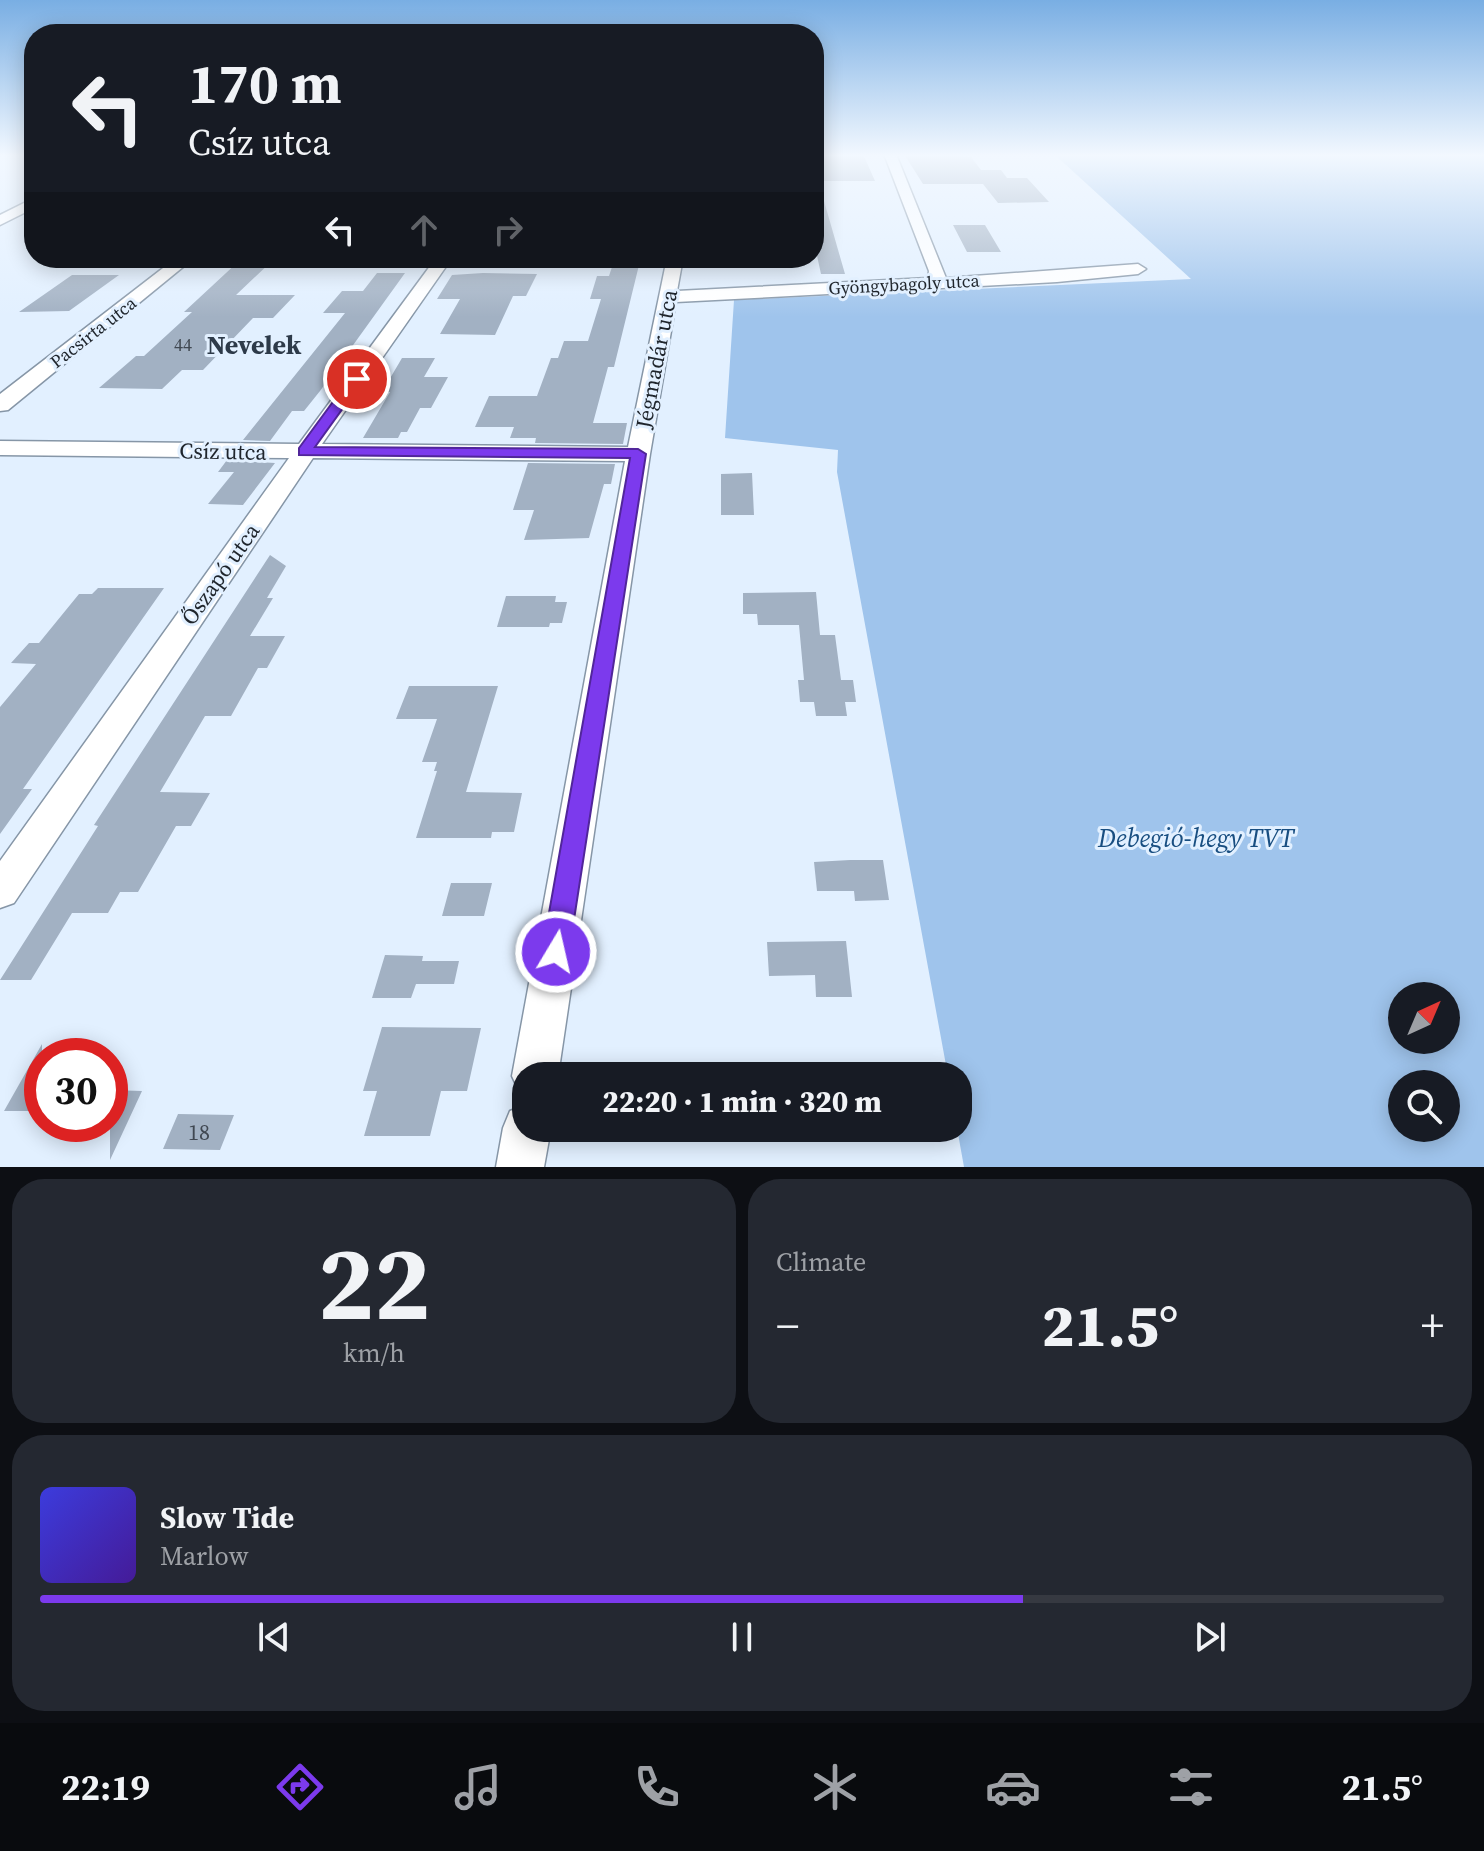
<!DOCTYPE html>
<html lang="en">
<head>
<meta charset="utf-8">
<style>
  body { margin:0; font-family:"Source Serif 4",serif; background:#242831; color:#f1f3f6; height:100vh; display:flex; flex-direction:column; font-size:30px; white-space:nowrap }
  * { box-sizing:border-box; margin:0 }
  p { font-size:26px; color:#9ea1a6 }
  .icon { flex:none; width:44px; height:44px; fill:none; stroke:currentColor; stroke-width:2; stroke-linecap:round; stroke-linejoin:round }
  .map { position:relative; height:1167px; overflow:hidden }
  .drawer { display:flex; flex-direction:column; gap:12px; padding:12px; background:#0d0f14; flex:1 }
  .drawer>* { flex:none }
  .hud { position:absolute; left:24px; top:24px; width:800px; height:244px; border-radius:32px; box-shadow:0 4px 20px #0003; background:#171b24; color:#f1f3f6; overflow:hidden }
  .needle { width:52px; rotate:44deg }
  .controls { position:absolute; left:1388px; top:982px; display:grid; gap:16px }
  .controls a { display:grid; place-items:center; width:72px; height:72px; border-radius:50%; background:#171b24; box-shadow:0 4px 20px #0003; font-size:40px }
  .speed { position:absolute; left:24px; top:1038px; display:flex; gap:16px; font-size:40px; font-weight:700; text-align:center }
  .speed>* { display:grid; place-content:center; width:104px; height:104px; border-radius:50%; background:#171b24; box-shadow:0 4px 20px #0003; line-height:1 }
  .speed .limit { border:12px solid #d22; background:#fff; color:#111 }
  .pin { position:absolute; display:grid; place-items:center; width:68px; height:68px; color:#fff; margin:-34px; border:4px solid #fff; border-radius:50%; box-shadow:0 2px 8px #0007 }
  .me { position:absolute; width:88px; margin:-44px; rotate:9deg; stroke-linejoin:round; filter:drop-shadow(0 0 6px #0008) }
  .turn { display:flex; align-items:center; gap:28px; height:168px; padding:0 32px; font-size:36px }
  .turn .icon { width:104px; height:104px; stroke-width:2.5 }
  .turn b { display:block; font-size:56px; line-height:68px }
  .lanes { display:flex; align-items:center; height:76px; padding:0 32px; background:#0003; justify-content:center; gap:40px; direction:ltr }
  .lanes .off { opacity:.35 }
  .big { font-size:60px; font-weight:800; line-height:1.1 }
  .drawer .card { flex:1; display:flex; flex-direction:column; justify-content:center; gap:12px; min-width:0; padding:0 28px; border-radius:32px; background:#242831 }
  .drawer .dial { align-items:center; gap:0 }
  .dial b { font-size:104px; line-height:1 }
  .song { display:flex; align-items:center; gap:24px }
  .cover { width:96px; height:96px; border-radius:12px; background:linear-gradient(135deg,hsl(240 70% 55%),hsl(260 70% 35%)) }
  .played { height:8px; border-radius:4px; background:linear-gradient(90deg,#7c3aed 70%,#363941 70%) }
  .keys { display:flex; justify-content:space-around; direction:ltr }
  .heat { display:flex; justify-content:space-between; align-items:center; font-size:44px; direction:ltr }
  .drawer .tiles { flex:1; display:grid; gap:12px; grid-template-columns:1fr 1fr }
  .card:last-child { grid-column:span 2 }
  .trip { position:absolute; left:512px; top:1062px; width:460px; height:80px; border-radius:32px; background:#171b24; box-shadow:0 4px 20px #0003; font-weight:800; line-height:80px; text-align:center }
  .tab-bar { display:flex; height:128px; justify-content:space-around; align-items:center; background:#090b0e; color:#9ea1a6 }
  .tab-bar .icon { width:56px; height:56px }
  .tab-bar .current { color:#7c3aed }
  .tab-bar b { font-size:36px; color:#f1f3f6 }
  .map>svg:first-child { display:block }
</style>
</head>
<body>
<div class="map">
<svg width="1484" height="1167" viewBox="0 0 1484 1167">
  <rect width="100%" height="100%" fill="#e2f0ff"/>
  <path fill="#9fc4ec" fill-rule="evenodd" d="M1054 154H1484V1167H964L957 1128 958 1076H948L837 472 838 450 725 438 734 300 1191 279ZM1402 996H1446V1040H1402ZM1402 1084H1446V1128H1402Z"/>
  <path fill="#a2b1c3" d="M814 154H863L875 181H814Z
    M904 154 971 157 981 170H1001L1007 178H1027L1049 202 998 203 983 184H923Z
    M820 187 845 274H821L814 242V188Z
    M953 225H985L1001 252H967Z
    M240 260H273L236 295H295L273 318H253L203 370H182L162 389 99 388 136 356H144L192 312H184Z
    M614 261H640L614 367H608L593 423H627L623 444 535 443 536 438H510L514 427H475L489 396H537L551 358H558L564 341H588L601 299H590L597 276H609Z
    M377 273H405L320 391 304 411H292L270 441 243 440 345 313H323L342 291H363Z
    M483 273 537 274 526 296H513L495 335 440 334 460 299H437L452 275Z
    M72 275H119L69 311 19 312Z
    M402 358H435L424 377H448L431 408H420L407 432H401L398 438H363L390 392H382Z
    M227 460 275 463 243 505 208 504 234 472H218Z
    M528 463 615 464 611 484H604L589 538 524 540 534 510H513Z
    M752 473 754 515H721V474Z
    M270 555 286 566 267 598H273L250 636H285L267 668H258L231 716H205L160 792 210 793 191 826H176L138 892H120L108 913H72L31 980H0L98 826 94 825Z
    M98 588H164L23 789H32L0 834V707L36 664 11 663 29 643H39L79 594H92Z
    M816 592 820 635H835L841 680H853L856 702H845L847 716H816L814 702H800L798 680H804L799 625H758L757 614H743V593Z
    M506 596H556L555 602H567L562 623H550L549 627H497Z
    M409 686H498L466 792 522 793 514 832H492L491 838H416L437 771H434L437 762H422L437 719H396Z
    M850 860H883L889 900 855 901 854 891H817L814 862Z
    M451 883H492L484 916H442Z
    M846 941 852 997H816L815 975 769 976 767 942Z
    M385 955 423 956 422 961H459L454 984H416L411 998H372Z
    M382 1027 481 1028 467 1091H441L430 1136H364L377 1091H363Z
    M42 1044V1111H4Z
    M110 1090 142 1091 110 1160Z
    M178 1114 234 1115 220 1150 163 1149Z"/>
  <g fill="none" stroke-linecap="round" stroke-linejoin="round">
    <defs>
      <path id="minor" d="M884 154H896L946 278 1138 264 1146 269 1138 274 1057 282 676 302 650 454 558 1076H526V1094L519 1091 512 1076 625 461 313 458 14 903 0 908V861L289 458 0 455V441L299 444 436 258H452L322 444 628 447 667 258H683L677 291 928 278 929 271Z
        M34 198V208L0 225V215Z
        M176 258H194L8 410 0 411V394Z
        M526 1105V1128H551L544 1167H496L503 1128 510 1111Z"/>
    </defs>
    <use href="#minor" stroke="#8696a7" stroke-width="3"/>
    <use href="#minor" fill="#fff" fill-rule="evenodd"/>
  </g>
  <linearGradient id="sky" x2="0" y2="1"><stop stop-color="#79aee3"/><stop offset="0.49" stop-color="#f2f8ff"/><stop offset="1" stop-color="#f2f8ff" stop-opacity="0"/></linearGradient>
  <rect width="1484" height="317" fill="url(#sky)"/>
  <path fill="#7c3aed" stroke="#51269a" stroke-width="2" d="M357 375 364 379 315 447 638 449 646 454 569 952 565 960 556 963 546 960 542 952 630 458 299 455V448L352 376Z"/>
  <g text-anchor="middle" dominant-baseline="central" stroke-width="6" stroke-linejoin="round" paint-order="stroke">
    <g font-size="18" fill="#1f252c" stroke="#e2f0ff">
      <text transform="translate(904 284) rotate(-3)">Gyöngybagoly utca</text>
      <text transform="translate(93 332) rotate(-38)">Pacsirta utca</text>
    </g>
    <g font-size="18" fill="#404852">
      <text x="183" y="344">44</text>
    </g>
    <g font-size="22" fill="#1f252c" stroke="#e2f0ff">
      <text transform="translate(656 359) rotate(-79)">Jégmadár utca</text>
      <text transform="translate(223 451) rotate(1)">Csíz utca</text>
      <text transform="translate(220 574) rotate(-55)">Őszapó utca</text>
    </g>
    <g font-size="22" fill="#404852">
      <text x="199" y="1132">18</text>
    </g>
    <g font-size="26" font-weight="bold" fill="#2d3a49" stroke="#e2f0ff">
      <text x="254" y="345">Nevelek</text>
    </g>
    <g font-size="26" font-style="italic" fill="#184e81" stroke="#e2f0ff">
      <text x="1196" y="838">Debegió-hegy TVT</text>
    </g>
  </g>
</svg>
<div class="controls">
<a><svg class="needle" viewBox="-14 -14 28 28"><path d="M0-13l5 13h-10z" fill="#e53935"/><path d="M0 13l5-13h-10z" fill="#9ea1a6"/></svg></a>
<a><svg class="icon" aria-label="search" viewBox="0 0 24 24"><circle cx="10" cy="10" r="6"/><path d="M15 15l6 6"/></svg></a>
</div>
<div class="speed"><div class="limit">30</div></div>
<div class="pin" style="left:357px;top:379px;background:#d93025"><svg class="icon" aria-label="arrive" viewBox="0 0 24 24"><path d="M6 21V4h12l-3 4 3 4H6"/></svg></div>
<svg class="me" style="left:556px;top:952px" viewBox="-20 -20 40 40"><circle r="17" fill="#7c3aed" stroke="#fff" stroke-width="3"/><path d="M0-11L8 9 0 5-8 9z" fill="#fff"/></svg>
<div class="trip">22:20 · 1 min · 320 m</div>
<div class="hud">
<div class="turn"><svg class="icon" aria-label="left" viewBox="0 0 24 24"><path d="M17 20v-9H6M10 6l-5 5 5 5"/></svg><div><b>170 m</b>Csíz utca</div></div>
<div class="lanes"><svg class="icon" aria-label="left" viewBox="0 0 24 24"><path d="M17 20v-9H6M10 6l-5 5 5 5"/></svg><svg class="icon off" aria-label="ahead" viewBox="0 0 24 24"><path d="M12 20V5M6 11l6-6 6 6"/></svg><svg class="icon off" aria-label="right" viewBox="0 0 24 24"><path d="M7 20v-9h11M14 6l5 5-5 5"/></svg></div>
</div>
</div>
<section class="drawer">
<div class="tiles">
<div class="card dial"><b>22</b><p>km/h</p></div>
<div class="card"><p>Climate</p>
<div class="heat"><a>−</a><b class="big">21.5°</b><a>+</a></div>
</div>
<div class="card">
<div class="song"><i class="cover"></i><div><b>Slow Tide</b><p>Marlow</p></div></div>
<div class="played"></div>
<div class="keys"><svg class="icon" aria-label="previous" viewBox="0 0 24 24"><path d="M18 5L8 12l10 7zM5 5v14"/></svg><svg class="icon" aria-label="pause" viewBox="0 0 24 24"><path d="M8 5v14M16 5v14"/></svg><svg class="icon" aria-label="next" viewBox="0 0 24 24"><path d="M6 5l10 7-10 7zM19 5v14"/></svg></div>
</div>
</div>
</section>
<nav class="tab-bar">
<b>22:19</b>
<svg class="icon current" aria-label="directions" viewBox="0 0 24 24"><path d="M12 3l9 9-9 9-9-9zM9 14v-3h6M13 9l2 2-2 2"/></svg>
<svg class="icon" aria-label="music" viewBox="0 0 24 24"><path d="M9 18V5l10-2v13"/><circle cx="6" cy="18" r="3"/><circle cx="16" cy="16" r="3"/></svg>
<svg class="icon" aria-label="phone" viewBox="0 0 24 24"><path d="M5 4h4l2 5-3 2q2 4 5 5l2-3 5 2v4C11 20 4 13 5 4z"/></svg>
<svg class="icon" aria-label="climate" viewBox="0 0 24 24"><path d="M12 3v18M4 7l16 10M4 17L20 7"/></svg>
<svg class="icon" aria-label="car" viewBox="0 0 24 24"><path d="M5 17H2v-5l4-1 3-4h7l3 4 3 1v5h-3M9 17h6M6 11h13"/><circle cx="7" cy="17" r="2"/><circle cx="17" cy="17" r="2"/></svg>
<svg class="icon" aria-label="filters" viewBox="0 0 24 24"><path d="M4 7h16M4 17h16"/><circle cx="9" cy="7" r="2"/><circle cx="15" cy="17" r="2"/></svg>
<b>21.5°</b>
</nav>
</body>
</html>
